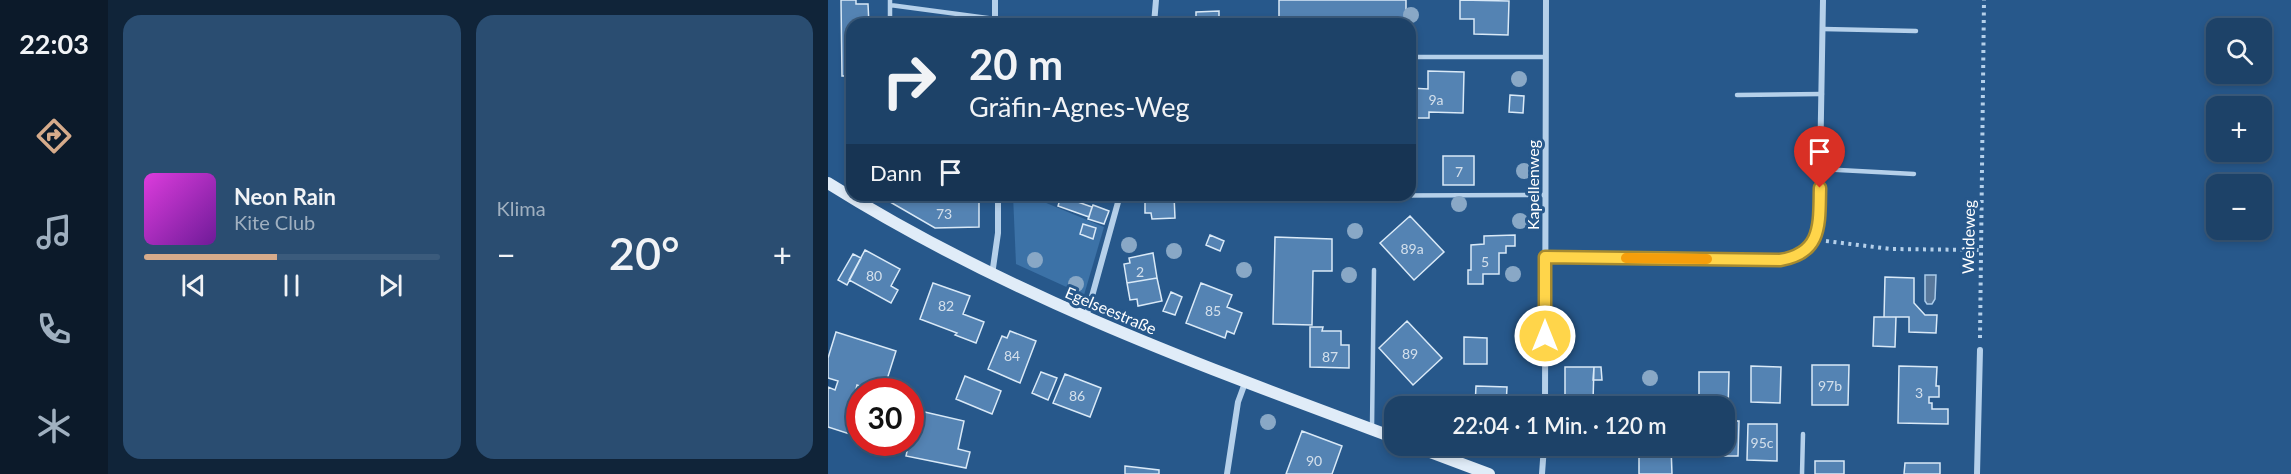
<!DOCTYPE html>
<html lang="de">
<head>
<meta charset="utf-8">
<style>
  body { margin:0; font-family:Lato,sans-serif; background:#2a4d71; color:#f1f3f6; height:100vh; display:flex; flex-direction:column; font-size:22px; white-space:nowrap }
  * { box-sizing:border-box; margin:0 }
  p { font-size:20px; color:#a0b0c0 }
  .icon { flex:none; width:33px; height:33px; fill:none; stroke:currentColor; stroke-width:2; stroke-linecap:round; stroke-linejoin:round }
  .map { position:relative; flex:1; overflow:hidden }
  .sheet { display:flex; flex-direction:column; gap:15px; padding:15px; background:#102439; width:720px }
  .sheet>* { flex:none }
  .top-card { position:absolute; left:18px; top:18px; width:570px; height:183px; border-radius:18px; box-shadow:0 3px 9px #0003,0 0 0 2px #3b5b7c; background:#1d4268; color:#f1f3f6; overflow:hidden }
  .buttons { position:absolute; left:1378px; top:18px; display:grid; gap:12px }
  .buttons a { display:grid; place-items:center; width:66px; height:66px; border-radius:12px; background:#1d4268; box-shadow:0 3px 9px #0003,0 0 0 2px #3b5b7c; font-size:30px }
  .speed { position:absolute; left:18px; top:378px; display:flex; gap:12px; font-size:30px; font-weight:700; text-align:center }
  .speed>* { display:grid; place-content:center; width:78px; height:78px; border-radius:50%; background:#1d4268; box-shadow:0 3px 9px #0003,0 0 0 2px #3b5b7c; line-height:1 }
  .speed .limit { border:9px solid #d22; background:#fff; color:#111 }
  .pin { position:absolute; display:grid; place-items:center; width:51px; height:51px; color:#fff; margin:-62px -26px; border-radius:50% 50% 50% 0; rotate:-45deg; box-shadow:0 0 6px #0007 }
  .pin .icon { rotate:45deg }
  .me { position:absolute; width:66px; margin:-33px; rotate:0deg; stroke-linejoin:round; filter:drop-shadow(0 0 4px #0008) }
  .turn { display:flex; align-items:center; gap:21px; height:126px; padding:0 24px; font-size:27px }
  .turn .icon { width:78px; height:78px; stroke-width:2.5 }
  .turn b { display:block; font-size:42px; line-height:51px }
  .then { display:flex; align-items:center; height:57px; padding:0 24px; background:#0003; gap:12px; font-size:22px }
  .big { font-size:45px; font-weight:600; line-height:1.1 }
  .sheet .widget { flex:1; display:flex; flex-direction:column; justify-content:center; gap:9px; min-width:0; padding:0 21px; border-radius:18px; background:#2a4d71 }
  .song { display:flex; align-items:center; gap:18px }
  .cover { width:72px; height:72px; border-radius:9px; background:linear-gradient(135deg,hsl(300 70% 55%),hsl(280 70% 35%)) }
  .played { height:6px; border-radius:3px; background:linear-gradient(90deg,#d6ab8b 45%,#3b5b7c 45%) }
  .keys { display:flex; justify-content:space-around; direction:ltr }
  .heat { display:flex; justify-content:space-between; align-items:center; font-size:33px; direction:ltr }
  .sheet .tiles { flex:1; display:grid; gap:15px; grid-template-columns:repeat(2,1fr) }
  .trip { position:absolute; left:556px; top:396px; width:351px; height:60px; border-radius:18px; background:#1d4268; box-shadow:0 3px 9px #0003,0 0 0 2px #3b5b7c; font-weight:600; line-height:60px; text-align:center }
  main { display:flex; flex:1; min-height:0 }
  .dock { display:flex; flex-direction:column; width:108px; justify-content:space-around; align-items:center; background:#0c1a2a; color:#a0b0c0 }
  .dock .icon { width:42px; height:42px }
  .dock .active { color:#d6ab8b }
  .dock b { font-size:27px; color:#f1f3f6 }
  .map>svg:first-child { display:block }
</style>
</head>
<body>
<main>
<nav class="dock">
<b>22:03</b>
<svg class="icon active" aria-label="directions" viewBox="0 0 24 24"><path d="M12 3l9 9-9 9-9-9zM9 14v-3h6M13 9l2 2-2 2"/></svg>
<svg class="icon" aria-label="music" viewBox="0 0 24 24"><path d="M9 18V5l10-2v13"/><circle cx="6" cy="18" r="3"/><circle cx="16" cy="16" r="3"/></svg>
<svg class="icon" aria-label="phone" viewBox="0 0 24 24"><path d="M5 4h4l2 5-3 2q2 4 5 5l2-3 5 2v4C11 20 4 13 5 4z"/></svg>
<svg class="icon" aria-label="climate" viewBox="0 0 24 24"><path d="M12 3v18M4 7l16 10M4 17L20 7"/></svg>
</nav>
<section class="sheet">
<div class="tiles">
<div class="widget">
<div class="song"><i class="cover"></i><div><b>Neon Rain</b><p>Kite Club</p></div></div>
<div class="played"></div>
<div class="keys"><svg class="icon" aria-label="previous" viewBox="0 0 24 24"><path d="M18 5L8 12l10 7zM5 5v14"/></svg><svg class="icon" aria-label="pause" viewBox="0 0 24 24"><path d="M8 5v14M16 5v14"/></svg><svg class="icon" aria-label="next" viewBox="0 0 24 24"><path d="M6 5l10 7-10 7zM19 5v14"/></svg></div>
</div>
<div class="widget"><p>Klima</p>
<div class="heat"><a>−</a><b class="big">20°</b><a>+</a></div>
</div>
</div>
</section>
<div class="map">
<svg width="1463" height="474" viewBox="0 0 1463 474">
  <rect width="100%" height="100%" fill="#27588b"/>
  <path fill="#3c72a7" d="M185 195H199L276 227 256 295 188 264Z"/>
  <path fill="#58789b" stroke="#aacbea" stroke-width="1.5" d="M1097 275H1108L1107 299 1104 304H1099L1097 301Z"/>
  <path fill="#5483b3" stroke="#d9e9f7" stroke-width="1.5" d="M13 0H28V4H40L41 24H24V76H14Z
    M451 0H578V24H451Z
    M632 0 681 1 680 35 646 34V19H632Z
    M391 11V21H388V24H353V22H368V12Z
    M600 71 636 72 635 113 601 112V118H586L587 110H582V88L600 89Z
    M682 95 696 96 695 113 681 112Z
    M582 138H587V181H582Z
    M615 156H646V185H615Z
    M57 195H151V227L107 228 57 199Z
    M317 195H346L347 218 324 219 323 213H317Z
    M233 196 264 207 261 217 230 206Z
    M265 205 281 211 276 224 260 219Z
    M582 216 616 252 586 280 552 243Z
    M255 224 268 228 265 239 252 234Z
    M382 235 396 241 392 251 378 245Z
    M687 235V246H678V253H671V274H655V284H640V270H643V245L656 244V236Z
    M447 237 504 239V271H485L484 325 445 324Z
    M37 250 72 269 63 286 70 290 63 303 21 280Z
    M325 253 329 278 299 283 296 264 302 263 301 258Z
    M25 254 33 258 19 285 10 280Z
    M1057 277 1086 278V303L1097 315H1109L1108 333 1081 332V317H1056Z
    M329 278 334 301 310 306 309 299 302 300 299 283Z
    M105 283 142 296 135 314 156 322 148 343 127 335 129 333 92 319Z
    M373 283 404 295 399 307 414 313 406 334 399 331 397 338 358 323Z
    M343 292 354 297 347 315 335 311Z
    M1046 317H1068L1067 347 1045 346Z
    M579 321 614 358 585 385 551 348Z
    M482 327H495L494 331H513V345H521V368L482 367Z
    M182 331 208 341 192 383 160 369 174 336 179 338Z
    M8 332 68 351 55 392H48L29 385 27 393 32 395 31 437 0 427V387L7 390 10 381 0 378V358Z
    M636 337 659 338V364H636Z
    M984 365H1021L1020 405H984Z
    M923 366 953 367 952 403 923 402Z
    M1071 366 1109 367 1108 386H1111V397H1101V403H1104V409H1120V424L1070 423Z
    M737 367H766L765 401H737Z
    M766 367H773L774 380H765Z
    M213 372 229 378 220 400 204 393Z
    M871 372H901L900 411H897V406H871L868 405V399H871Z
    M237 374 273 388 262 417 225 403Z
    M137 376 173 391 164 414 128 399Z
    M648 386 679 387 678 406H647Z
    M737 401H774L773 406H737Z
    M88 410 136 421 130 449 142 452 138 468 78 456Z
    M897 421H911L910 456H890V446H897Z
    M920 424H949V461L919 460Z
    M474 431 514 446 504 474H458Z
    M733 446H764V454H733Z
    M811 446H843L844 474H811Z
    M987 461H1016V474H987Z
    M1077 463H1112V474H1076Z
    M297 466 331 470V474H297Z"/>
  <g fill="none" stroke-linecap="round" stroke-linejoin="round">
    <path stroke="#b5d0ea" stroke-width="4" stroke-dasharray="3 4.5" stroke-linecap="butt" d="M998 241 1063 249 1153 250
      M1152 338 1156 0"/>
    <path stroke="#b5d0ea" stroke-width="4.5" d="M62 0V24
      M62 5 167 19
      M995 29 1088 31
      M582 57H718
      M909 95 994 94
      M992 169 1086 174
      M447 196 717 195
      M544 427 546 270
      M974 474 975 434"/>
    <path stroke="#b5d0ea" stroke-width="6" d="M167 0V24
      M326 24 328 0
      M717 257 953 260C974 256 984 247 991 226L995 0
      M164 275 170 233V195
      M258 318 292 195
      M717 406 718 0
      M399 474 410 402 417 383
      M714 474 716 446
      M1149 474 1152 350"/>
    <path stroke="#e0ecf8" stroke-width="12" d="M0 183C178 295 371 365 567 438
      M586 446 661 474"/>
  </g>
  <g fill="#89a8c6">
    <circle cx="583" cy="15" r="8"/>
    <circle cx="691" cy="79" r="8"/>
    <circle cx="696" cy="171" r="8"/>
    <circle cx="631" cy="204" r="8"/>
    <circle cx="692" cy="221" r="8"/>
    <circle cx="527" cy="231" r="8"/>
    <circle cx="301" cy="245" r="8"/>
    <circle cx="346" cy="251" r="8"/>
    <circle cx="207" cy="260" r="8"/>
    <circle cx="416" cy="270" r="8"/>
    <circle cx="685" cy="274" r="8"/>
    <circle cx="521" cy="275" r="8"/>
    <circle cx="248" cy="284" r="8"/>
    <circle cx="822" cy="378" r="8"/>
    <circle cx="440" cy="422" r="8"/>
  </g>
  <g fill="none" stroke-linecap="round" stroke-linejoin="round">
    <defs>
      <path id="route" d="M717 336V257L952 260C995 253 991 223 992 188"/>
    </defs>
    <use href="#route" stroke="#a68a30" stroke-width="15"/>
    <use href="#route" stroke="#ffd54a" stroke-width="10"/>
    <path stroke="#f59e0b" stroke-width="10" d="M798 258 879 259"/>
  </g>
  <g text-anchor="middle" dominant-baseline="central" stroke-width="6" stroke-linejoin="round" paint-order="stroke">
    <g font-size="14" fill="#d4e0ec">
      <text x="608" y="99">9a</text>
      <text x="631" y="171">7</text>
      <text x="116" y="213">73</text>
      <text x="584" y="248">89a</text>
      <text x="657" y="261">5</text>
      <text x="312" y="271">2</text>
      <text x="46" y="275">80</text>
      <text x="118" y="305">82</text>
      <text x="385" y="310">85</text>
      <text x="582" y="353">89</text>
      <text x="184" y="355">84</text>
      <text x="502" y="356">87</text>
      <text x="1002" y="385">97b</text>
      <text x="1091" y="392">3</text>
      <text x="249" y="395">86</text>
      <text x="934" y="442">95c</text>
      <text x="486" y="460">90</text>
    </g>
    <g font-size="16" fill="#fff" stroke="#27588b">
      <text transform="translate(704 185) rotate(-90)">Kapellenweg</text>
      <text transform="translate(1140 237) rotate(-89)">Weideweg</text>
      <text transform="translate(283 310) rotate(23)">Egelseestraße</text>
    </g>
  </g>
</svg>
<div class="buttons">
<a><svg class="icon" aria-label="search" viewBox="0 0 24 24"><circle cx="10" cy="10" r="6"/><path d="M15 15l6 6"/></svg></a>
<a>+</a>
<a>−</a>
</div>
<div class="speed"><div class="limit">30</div></div>
<div class="pin" style="left:992px;top:188px;background:#d93025"><svg class="icon" aria-label="arrive" viewBox="0 0 24 24"><path d="M6 21V4h12l-3 4 3 4H6"/></svg></div>
<svg class="me" style="left:717px;top:336px" viewBox="-20 -20 40 40"><circle r="17" fill="#ffd54a" stroke="#fff" stroke-width="3"/><path d="M0-11L8 9 0 5-8 9z" fill="#fff"/></svg>
<div class="trip">22:04 · 1 Min. · 120 m</div>
<div class="top-card">
<div class="turn"><svg class="icon" aria-label="right" viewBox="0 0 24 24"><path d="M7 20v-9h11M14 6l5 5-5 5"/></svg><div><b>20 m</b>Gräfin-Agnes-Weg</div></div>
<div class="then">Dann<svg class="icon" aria-label="arrive" viewBox="0 0 24 24"><path d="M6 21V4h12l-3 4 3 4H6"/></svg></div>
</div>
</div>
</main>
</body>
</html>
